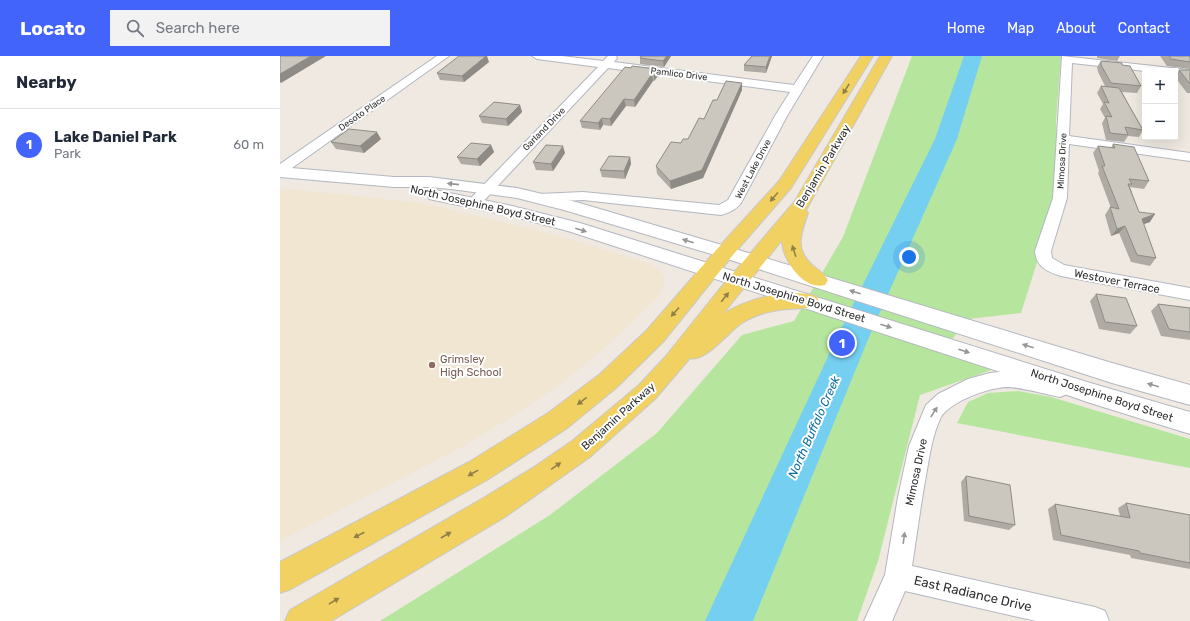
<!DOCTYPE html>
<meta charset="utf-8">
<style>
body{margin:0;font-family:Rubik,sans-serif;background:#f2f2f3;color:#1f2937}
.controls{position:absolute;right:12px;top:12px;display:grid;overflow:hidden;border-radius:0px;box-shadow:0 4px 16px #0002}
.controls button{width:36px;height:36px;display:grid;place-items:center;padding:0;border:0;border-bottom:1px solid #e0e1e3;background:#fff;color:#1f2937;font:20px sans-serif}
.you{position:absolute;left:629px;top:201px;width:14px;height:14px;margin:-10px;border:3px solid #fff;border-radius:50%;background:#1a73e8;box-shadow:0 0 0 6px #1a73e833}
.badge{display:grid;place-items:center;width:26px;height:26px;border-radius:50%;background:#4264fb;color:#fff;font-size:13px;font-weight:700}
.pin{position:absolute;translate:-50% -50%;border:2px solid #fff;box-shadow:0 1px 4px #0006}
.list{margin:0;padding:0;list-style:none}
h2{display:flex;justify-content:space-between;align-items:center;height:52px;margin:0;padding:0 16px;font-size:17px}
h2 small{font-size:13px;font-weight:400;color:#747a83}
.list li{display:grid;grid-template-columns:26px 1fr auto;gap:12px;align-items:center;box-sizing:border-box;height:72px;padding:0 16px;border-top:1px solid #e0e1e3}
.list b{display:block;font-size:15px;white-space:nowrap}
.list p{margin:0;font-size:13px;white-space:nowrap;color:#747a83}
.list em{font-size:13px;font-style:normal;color:#747a83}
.icon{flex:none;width:22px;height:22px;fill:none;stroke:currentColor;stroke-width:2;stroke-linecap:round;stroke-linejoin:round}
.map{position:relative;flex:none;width:910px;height:565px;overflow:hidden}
header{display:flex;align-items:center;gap:24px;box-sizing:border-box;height:56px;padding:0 20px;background:#4264fb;color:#fff}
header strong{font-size:19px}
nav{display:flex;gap:22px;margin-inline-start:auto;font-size:14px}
.search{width:280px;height:36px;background:#f2f2f3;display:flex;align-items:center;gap:10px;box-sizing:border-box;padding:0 14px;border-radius:0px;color:#747a83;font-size:15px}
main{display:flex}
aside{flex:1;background:#fff}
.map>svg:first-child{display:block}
</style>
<header>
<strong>Locato</strong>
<div class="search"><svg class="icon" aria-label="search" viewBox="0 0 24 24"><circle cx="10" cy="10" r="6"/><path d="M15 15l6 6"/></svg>Search here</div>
<nav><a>Home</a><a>Map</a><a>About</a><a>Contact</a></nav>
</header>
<main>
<aside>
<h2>Nearby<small></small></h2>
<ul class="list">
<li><span class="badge">1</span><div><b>Lake Daniel Park</b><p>Park</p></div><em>60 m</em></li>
</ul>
</aside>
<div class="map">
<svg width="910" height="565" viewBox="0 0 910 565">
<rect width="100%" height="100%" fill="#efe9e1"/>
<path fill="#f0e6d1" d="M 0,132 L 141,147 L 261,175 L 365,206 L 377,212 L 384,220 L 384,230 L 378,241 L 326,291 L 282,327 L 233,360 L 178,393 L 0,485 Z"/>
<path fill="#b6e59e" d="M 632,0 L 781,0 L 776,64 L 777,143 L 741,257 L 689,263 L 663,294 L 714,313 L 640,339 L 598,505 L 577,565 L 100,565 L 270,459 L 377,377 L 462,279 L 514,265 L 563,181 Z
M 738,335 L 771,341 L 910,383 L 910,412 L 677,367 L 688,346 L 708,337 Z"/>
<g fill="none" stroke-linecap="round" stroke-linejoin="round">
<path fill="#75cff0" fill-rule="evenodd" d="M 684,0 L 702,0 L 677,83 L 589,281 L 473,565 L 425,565 L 557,281 L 655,83 Z"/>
<g stroke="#b4b7c1" stroke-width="2">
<path id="street" d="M 157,0 L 169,0 L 5,117 L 0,118 L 0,108 Z
M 252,0 L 282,0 L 323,5 L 328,0 L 336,0 L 337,2 L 334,6 L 514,29 L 533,0 L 543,0 L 507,60 L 461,147 C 457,153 448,157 441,159 L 303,144 L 259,146 L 254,145 L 252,142 L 254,139 L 259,138 L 303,136 L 439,149 L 448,144 L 495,60 L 510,36 L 328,12 L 199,150 L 194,152 L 189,150 L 187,147 L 189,144 L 318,11 L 257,3 Z
M 782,0 L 910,14 L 910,20 L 895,19 L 895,15 L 865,15 L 792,7 L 789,80 L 910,97 L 910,105 L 789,88 L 787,142 L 771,195 L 772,202 L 784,209 L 910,232 L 910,244 L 781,220 C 768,216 756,211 755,195 L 773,142 Z
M 727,315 L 780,323 L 787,326 L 790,332 L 787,338 L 780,341 C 764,338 741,331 726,331 C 708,332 671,345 661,361 C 653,377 650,397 647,414 C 641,446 637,478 632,510 L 815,551 L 825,555 L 829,565 L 756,565 L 625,535 L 612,565 L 584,565 L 605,519 L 618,441 L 629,390 L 646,349 L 658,338 L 688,323 L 710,317 Z"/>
</g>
<g stroke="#b4b7c1" stroke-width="2">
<path id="secondary" d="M 0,111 L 114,121 L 149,121 L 237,132 L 296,146 L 452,192 L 832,307 L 910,329 L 910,349 L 832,327 L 438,200 L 284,154 L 237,142 L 171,133 L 149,131 L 114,131 L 0,121 Z
M 155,134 L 232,150 L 300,167 L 807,326 L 910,356 L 910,378 L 807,346 L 742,323 L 288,175 L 231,160 L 149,143 L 147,139 L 149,135 Z"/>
</g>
<g stroke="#c9c9c9" stroke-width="2">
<path id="primary" d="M 581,0 L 593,0 L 511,132 L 452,200 L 383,286 L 336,332 L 286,373 L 207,424 L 11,533 L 0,537 L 0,506 L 189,406 L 268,357 L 320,318 L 367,274 L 438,192 L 499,125 Z
M 600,0 L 612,0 L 526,154 L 528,157 C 521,178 514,192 532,209 C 538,214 544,217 548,224 L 545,229 C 523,235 502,203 502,184 L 443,258 C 467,243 509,231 536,240 L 539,245 L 536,250 C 527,253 518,252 509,253 C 492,254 476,258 462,267 C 449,275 425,307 410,302 L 375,343 L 310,401 L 225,461 L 51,565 L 5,565 L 10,554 L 205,441 L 254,411 L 292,385 L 359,329 L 386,300 L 438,235 L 515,145 Z"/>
</g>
<use href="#street" fill="#fff" fill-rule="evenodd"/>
<use href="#secondary" fill="#fff" fill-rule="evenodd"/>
<use href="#primary" fill="#f2d163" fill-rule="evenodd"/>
</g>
<path fill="#afaba4" d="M 361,0 L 391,0 L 384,11 L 360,8 L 360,2 Z
M 472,0 L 492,0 L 486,17 L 464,15 L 464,9 Z
M 817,0 L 840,0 L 837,5 L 817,2 Z
M 880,0 L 910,0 L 910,13 L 887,10 Z
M 821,5 L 842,9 L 861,30 L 857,37 L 842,36 L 863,74 L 859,81 L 848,80 L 844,86 L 826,84 L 822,67 L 825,62 L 820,53 L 823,48 L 817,37 L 821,30 L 825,30 L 818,16 L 817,11 Z
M 209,6 L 184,26 L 160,24 L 157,17 Z
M 377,13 L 378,20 L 374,25 L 373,25 L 355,51 L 346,50 L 331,70 L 323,69 L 320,74 L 302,72 L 300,65 Z
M 899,14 L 910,14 L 910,37 L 907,37 L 895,21 Z
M 462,27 L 462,34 L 423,122 L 391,133 L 377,118 L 376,110 L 401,87 L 408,83 L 424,63 L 437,44 Z
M 240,49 L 242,56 L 228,70 L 202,67 L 199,60 Z
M 101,83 L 84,97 L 56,93 L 51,86 Z
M 833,88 L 869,125 L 864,133 L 850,131 L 859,156 L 870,166 L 863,168 L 876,202 L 870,210 L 851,206 L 839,177 L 831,180 L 825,159 L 830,151 L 831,152 L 818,117 L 819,115 L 813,97 L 818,90 L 831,92 Z
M 211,89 L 214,96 L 200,110 L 181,108 L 177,101 Z
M 285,97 L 273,115 L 256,114 L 253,106 Z
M 350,101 L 351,108 L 345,123 L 322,121 L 320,114 Z
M 816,238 L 857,270 L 850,278 L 819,273 L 810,245 Z
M 878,248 L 910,252 L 910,284 L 881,280 L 871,255 Z
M 686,420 L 735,469 L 729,474 L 684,465 L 681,426 Z
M 846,447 L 910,459 L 910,513 L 851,502 L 850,499 L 773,484 L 768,453 L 775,448 L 840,460 L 838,452 Z"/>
<path fill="#8e8b86" d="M 31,0 L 46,0 L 1,27 L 0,26 L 0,18 Z
M 206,0 L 207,0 L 209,6 L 184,26 L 182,20 Z
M 387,0 L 391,0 L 384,11 L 383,5 Z
M 490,0 L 492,0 L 486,17 L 486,11 Z
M 377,13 L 378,20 L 374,25 L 374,18 Z
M 372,18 L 373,25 L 355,51 L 354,44 Z
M 462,27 L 462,34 L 423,122 L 391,133 L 390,125 Z
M 344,43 L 346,50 L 331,70 L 330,63 Z
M 240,49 L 242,56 L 228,70 L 226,63 Z
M 322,62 L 323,69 L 320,74 L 318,67 Z
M 97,76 L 101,83 L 84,97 L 80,90 Z
M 211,89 L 214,96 L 200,110 L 197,103 Z
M 283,90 L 285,97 L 273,115 L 271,108 Z
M 350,101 L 351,108 L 345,123 L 344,115 Z
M 875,158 L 870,166 L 856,171 L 862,163 Z
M 845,170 L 839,177 L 831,180 L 837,173 Z"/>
<path fill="#cbc7bf" stroke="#8e8b86" d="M 0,0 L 31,0 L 0,18 Z
M 179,0 L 206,0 L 182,20 L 157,17 Z
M 361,0 L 387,0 L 383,5 L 360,2 Z
M 472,0 L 490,0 L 486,11 L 464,9 Z
M 889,0 L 910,0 L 910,6 L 891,3 Z
M 821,5 L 842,7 L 842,9 L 850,10 L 861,30 L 831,27 L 821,9 Z
M 352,10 L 377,13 L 374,18 L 372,18 L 354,44 L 344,43 L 330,63 L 322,62 L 318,67 L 300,65 L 345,11 L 351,12 Z
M 899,14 L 910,14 L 910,28 Z
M 446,25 L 462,27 L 422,114 L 390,125 L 376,110 L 391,86 L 401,87 L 403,83 L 408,83 L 419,62 L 424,63 L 433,44 L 437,44 Z
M 821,30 L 839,32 L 863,74 L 845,71 L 848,79 L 830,77 L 826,60 L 832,61 L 824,46 L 829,47 Z
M 214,46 L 240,49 L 226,63 L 199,60 Z
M 69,73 L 97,76 L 80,90 L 51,86 Z
M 191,87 L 211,89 L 197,103 L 177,101 Z
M 833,88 L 854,91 L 869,125 L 849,123 L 852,128 L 848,128 L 859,156 L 875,158 L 862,163 L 876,202 L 857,199 L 845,170 L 837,173 L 830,151 L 839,153 L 822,110 L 825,110 L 818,90 L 835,92 Z
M 266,89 L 283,90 L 271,108 L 253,106 Z
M 329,100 L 350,101 L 344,115 L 320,114 Z
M 816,238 L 846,242 L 857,270 L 825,266 Z
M 878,248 L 910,252 L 910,276 L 889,273 Z
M 686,420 L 730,429 L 735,469 L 689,460 Z
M 846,447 L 910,459 L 910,507 L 860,497 L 859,495 L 781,479 L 775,448 L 850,462 Z"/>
<defs><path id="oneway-solid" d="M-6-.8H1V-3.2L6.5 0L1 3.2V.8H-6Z"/></defs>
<g fill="#908048">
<use href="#oneway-solid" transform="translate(566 33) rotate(122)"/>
<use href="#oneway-solid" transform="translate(494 141) rotate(131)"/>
<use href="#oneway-solid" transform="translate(514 195) rotate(-108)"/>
<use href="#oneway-solid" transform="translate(445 241) rotate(-51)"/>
<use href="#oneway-solid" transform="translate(395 256) rotate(131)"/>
<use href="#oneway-solid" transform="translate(302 345) rotate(142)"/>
<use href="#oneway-solid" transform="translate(276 410) rotate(-35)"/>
<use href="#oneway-solid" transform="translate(193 417) rotate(151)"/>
<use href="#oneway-solid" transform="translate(79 479) rotate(152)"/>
<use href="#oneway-solid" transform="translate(166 479) rotate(-30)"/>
<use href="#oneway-solid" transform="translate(54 545) rotate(-31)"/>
</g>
<g fill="#969696">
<use href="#oneway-solid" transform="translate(173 128) rotate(-174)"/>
<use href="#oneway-solid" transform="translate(301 174) rotate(18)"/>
<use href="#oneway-solid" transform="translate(408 185) rotate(-163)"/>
<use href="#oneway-solid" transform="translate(575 236) rotate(-162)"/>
<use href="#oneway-solid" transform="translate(606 270) rotate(18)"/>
<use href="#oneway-solid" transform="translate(748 290) rotate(-162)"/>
<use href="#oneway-solid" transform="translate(684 295) rotate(18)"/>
<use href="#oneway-solid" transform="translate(873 329) rotate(-164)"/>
<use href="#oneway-solid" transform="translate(654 356) rotate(-57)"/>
<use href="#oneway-solid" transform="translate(624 482) rotate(-82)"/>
</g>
<circle fill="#8d6e63" stroke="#fff" stroke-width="1.5" cx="152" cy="309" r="4"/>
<g text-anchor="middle" stroke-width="4" stroke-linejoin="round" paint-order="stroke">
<g font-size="9" fill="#2e2e2e" stroke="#fff">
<text transform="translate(399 18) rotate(7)" y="3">Pamlico Drive</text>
<text transform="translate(82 57) rotate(-35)" y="3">Desoto Place</text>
<text transform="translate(264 73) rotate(-46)" y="3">Garland Drive</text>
<text transform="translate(782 105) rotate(-87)" y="3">Mimosa Drive</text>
<text transform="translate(473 113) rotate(-62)" y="3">West Lake Drive</text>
</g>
<g font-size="11" fill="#2e2e2e" stroke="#fff">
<text transform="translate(543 110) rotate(-59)" y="4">Benjamin Parkway</text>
<text transform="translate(203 149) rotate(13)" y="4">North Josephine Boyd Street</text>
<text transform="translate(837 225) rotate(11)" y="4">Westover Terrace</text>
<text transform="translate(514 241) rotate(17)" y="4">North Josephine Boyd Street</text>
<text transform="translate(822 339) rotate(18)" y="4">North Josephine Boyd Street</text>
<text transform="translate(338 360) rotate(-42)" y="4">Benjamin Parkway</text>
<text transform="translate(636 416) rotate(-78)" y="4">Mimosa Drive</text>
</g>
<g font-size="11" fill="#785e54" stroke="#fff" text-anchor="start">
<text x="160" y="307">Grimsley<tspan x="160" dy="13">High School</tspan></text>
</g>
<g font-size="12" font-style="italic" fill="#0d6fa3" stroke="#fff">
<text transform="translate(534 371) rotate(-66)" y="4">North Buffalo Creek</text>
</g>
<g font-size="13" fill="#2e2e2e" stroke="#fff">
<text transform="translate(693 537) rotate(13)" y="5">East Radiance Drive</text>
</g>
</g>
</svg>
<div class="controls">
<button>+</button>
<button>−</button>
</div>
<div class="you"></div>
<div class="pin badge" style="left:562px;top:287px">1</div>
</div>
</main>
